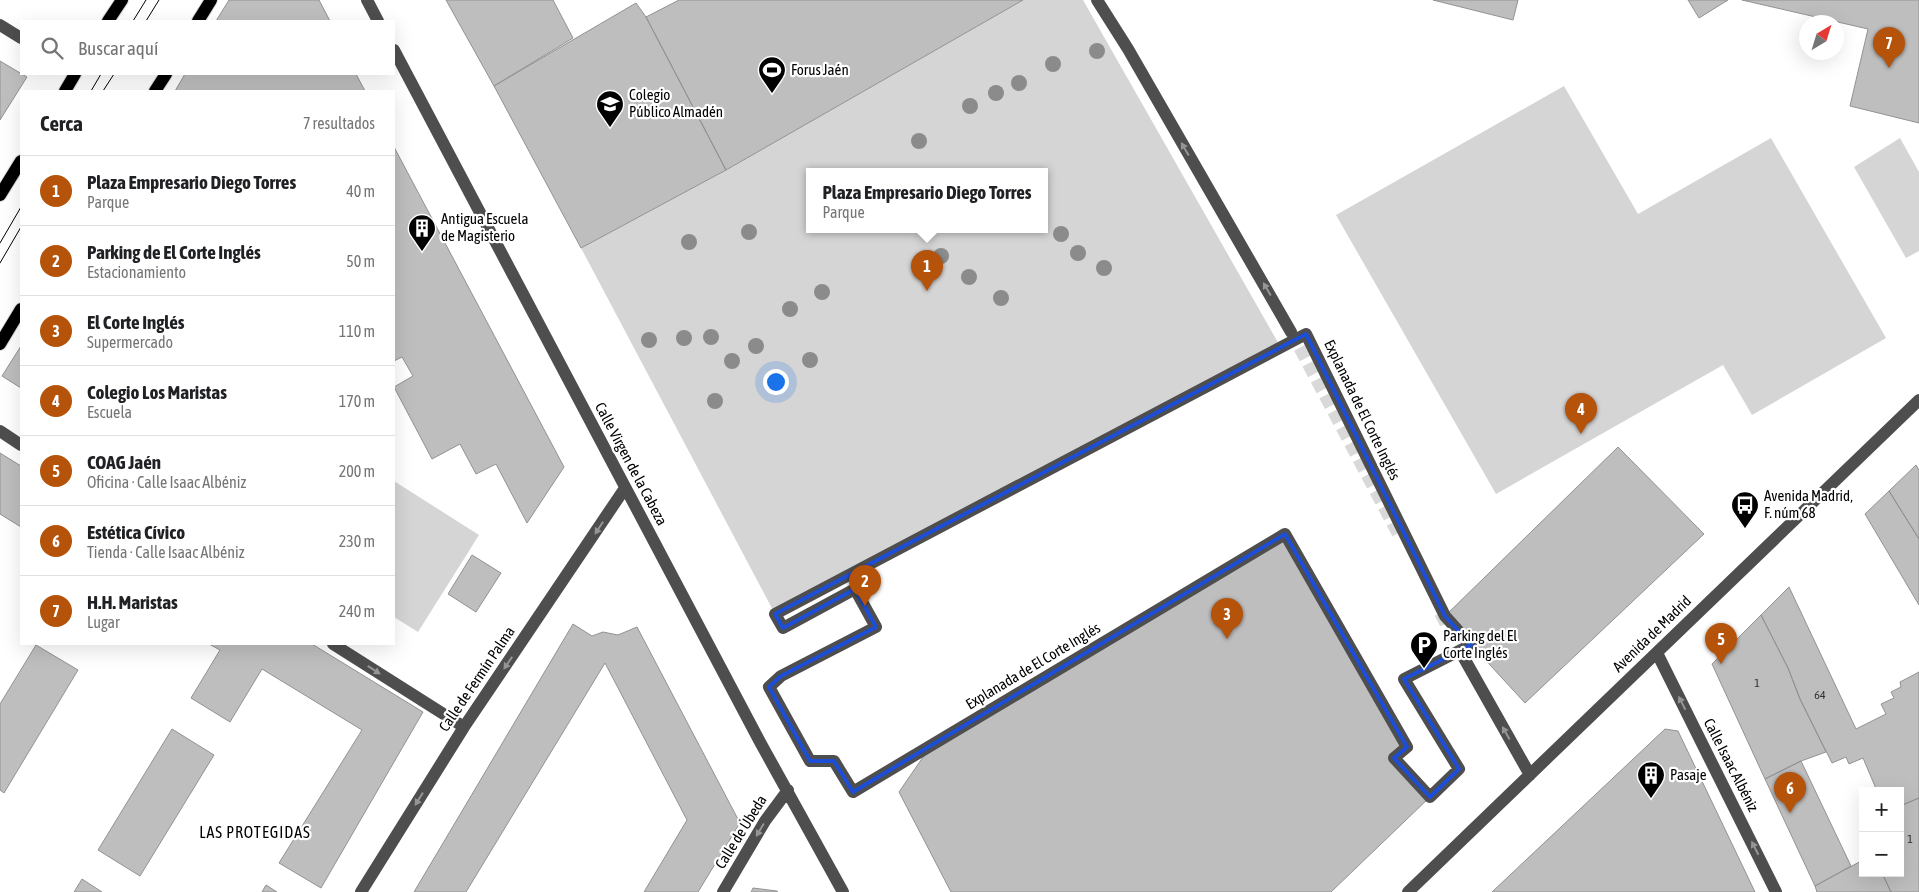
<!DOCTYPE html>
<html lang="es">
<meta charset="utf-8">
<style>
body{margin:0;font-family:"Asap Condensed",sans-serif;background:#f6f6f6;color:#202124}
.controls{position:absolute;right:15px;bottom:15px;display:grid;overflow:hidden;border-radius:0px;box-shadow:0 5px 20px #0002}
.controls button{width:45px;height:45px;display:grid;place-items:center;padding:0;border:0;border-bottom:1px solid #e0e0e0;background:#fff;color:#202124;font:25px sans-serif}
.compass{position:absolute;left:1799px;top:15px;width:45px;height:45px;border-radius:50%;background:#fff;box-shadow:0 5px 20px #0002;rotate:38deg}
.you{position:absolute;left:775px;top:381px;width:18px;height:18px;margin:-12px;border:4px solid #fff;border-radius:50%;background:#1a73e8;box-shadow:0 0 0 8px #1a73e833}
.badge{display:grid;place-items:center;width:32px;height:32px;border-radius:50%;background:#b45309;color:#fff;font-size:16px;font-weight:700}
.pin{position:absolute;translate:-50% -41px;filter:drop-shadow(0 1px 2px #0008)}
.pin::after{content:'';position:absolute;top:26px;width:18px;height:15px;background:inherit;clip-path:polygon(0 0,100% 0,50% 100%)}
.popup{position:absolute;left:806px;top:168px;width:242px;height:65px;box-sizing:border-box;display:grid;place-content:center;border-radius:0px;background:#fff;filter:drop-shadow(0 1px 4px #0005);font-size:16px;white-space:nowrap;color:#757577}
.popup b{font-size:19px;color:#202124}
.popup::after{content:'';position:absolute;left:50%;top:100%;margin-left:-10px;border:10px solid transparent;border-top-color:#fff}
.list{margin:0;padding:0;list-style:none}
h2{display:flex;justify-content:space-between;align-items:center;height:65px;margin:0;padding:0 20px;font-size:21px}
h2 small{font-size:16px;font-weight:400;color:#757577}
.list li{display:grid;grid-template-columns:32px 1fr auto;gap:15px;align-items:center;box-sizing:border-box;height:70px;padding:0 20px;border-top:1px solid #e0e0e0}
.list b{display:block;font-size:19px;white-space:nowrap}
.list p{margin:0;font-size:16px;white-space:nowrap;color:#757577}
.list em{font-size:16px;font-style:normal;color:#757577}
.icon{flex:none;width:28px;height:28px;fill:none;stroke:currentColor;stroke-width:2;stroke-linecap:round;stroke-linejoin:round}
.map{position:relative;flex:none;width:1919px;height:892px;overflow:hidden}
.search{position:absolute;background:#fff;box-shadow:0 5px 20px #0002;left:20px;top:20px;width:375px;height:55px;display:flex;align-items:center;gap:12px;box-sizing:border-box;padding:0 18px;border-radius:0px;color:#757577;font-size:19px}
.panel{position:absolute;background:#fff;box-shadow:0 5px 20px #0002;left:20px;top:90px;width:375px;height:555px;border-radius:0px}
.map>svg:first-child{display:block}
</style>
<div class="map">
<svg width="1919" height="892" viewBox="0 0 1919 892">
<rect width="100%" height="100%" fill="#fff"/>
<path fill="#d5d5d5" fill-rule="evenodd" d="M 1023,0 L 1083,0 L 1280,346 L 775,614 L 581,248 L 726,170 ZM 810,172 L 1044,172 L 1044,230 L 810,230 Z
M 1564,86 L 1638,214 L 1771,138 L 1886,338 L 1752,415 L 1723,365 L 1496,494 L 1336,215 Z
M 1900,138 L 1919,172 L 1919,251 L 1906,258 L 1854,167 Z
M 394,481 L 479,535 L 418,632 L 394,617 Z"/>
<path fill="#bebebe" stroke="#929292" d="M 229,0 L 319,0 L 330,21 L 216,21 Z
M 446,0 L 553,0 L 573,38 L 494,86 Z
M 679,0 L 1023,0 L 726,170 L 646,17 Z
M 1433,0 L 1518,0 L 1513,20 Z
M 1688,0 L 1728,0 L 1699,18 Z
M 1742,0 L 1919,0 L 1919,123 L 1850,106 L 1868,29 Z
M 636,3 L 646,17 L 726,170 L 581,248 L 494,86 Z
M 0,61 L 27,77 L 0,120 Z
M 185,74 L 356,74 L 365,91 L 175,91 Z
M 394,147 L 564,467 L 527,523 L 496,464 L 476,474 L 460,444 L 432,459 L 394,387 L 413,376 L 402,357 L 394,361 Z
M 21,346 L 21,388 L 2,376 Z
M 1618,447 L 1704,534 L 1525,703 L 1445,616 Z
M 0,453 L 21,466 L 21,527 L 0,514 Z
M 1916,465 L 1919,470 L 1919,539 L 1889,491 Z
M 1889,491 L 1919,539 L 1919,605 L 1865,514 Z
M 1285,534 L 1407,747 L 1394,758 L 1430,797 L 1331,892 L 951,892 L 899,792 L 932,744 Z
M 472,555 L 501,573 L 476,612 L 448,594 Z
M 1789,587 L 1856,729 L 1886,714 L 1881,704 L 1894,698 L 1891,692 L 1901,687 L 1900,682 L 1919,672 L 1919,798 L 1900,806 L 1900,791 L 1877,791 L 1863,758 L 1849,764 L 1846,757 L 1832,763 L 1800,699 L 1788,668 L 1761,615 Z
M 1761,615 L 1788,668 L 1800,699 L 1826,752 L 1801,761 L 1765,779 L 1712,664 Z
M 573,624 L 592,636 L 603,632 L 618,635 L 637,627 L 740,823 L 698,892 L 644,892 L 687,820 L 605,663 L 466,892 L 414,892 Z
M 209,644 L 312,644 L 423,712 L 321,888 L 279,863 L 362,730 L 262,669 L 230,722 L 191,698 L 220,650 Z
M 36,645 L 78,670 L 4,793 L 0,790 L 0,704 Z
M 172,729 L 214,755 L 140,876 L 98,850 Z
M 1665,729 L 1678,731 L 1755,892 L 1492,892 Z
M 1801,761 L 1851,866 L 1815,886 L 1765,779 Z
M 1919,798 L 1919,892 L 1891,892 L 1882,873 L 1900,873 L 1900,806 Z
M 1863,860 L 1863,873 L 1882,873 L 1891,892 L 1817,892 L 1815,886 Z
M 82,879 L 102,892 L 74,892 Z
M 266,885 L 277,892 L 262,892 Z
M 753,888 L 777,891 L 778,892 L 751,892 Z"/>
<g fill="none" stroke-linecap="round" stroke-linejoin="round">
<path stroke="#d9d9d9" stroke-width="12" stroke-dasharray="12 6" stroke-linecap="butt" d="M 1291,332 L 1399,536
M 1440,613 L 1460,651"/>
<g stroke="#dbdbdb" stroke-width="14">
<path id="major" d="M 108,21 L 122,0
M 198,21 L 211,0
M 65,91 L 75,74
M 155,91 L 166,74
M 0,195 L 21,161
M 0,344 L 21,309"/>
</g>
<path stroke="#4e4e4e" stroke-width="12" d="M 367,0 L 378,21
M 1097,0 L 1128,49 L 1291,332
M 0,25 L 21,38
M 394,50 L 760,742 L 843,892
M 1306,334 L 1445,616 L 1471,645 L 1404,679 L 1459,769 L 1430,797 L 1394,758 L 1407,747 L 1285,534 L 853,792 L 834,761 L 810,761 L 769,687 L 781,676 L 876,627 L 855,589 L 783,628 L 775,614 Z
M 0,431 L 21,445
M 333,644 L 464,727
M 1460,651 L 1530,775
M 1657,653 L 1776,892
M 361,892 L 464,727 L 625,488
M 723,892 L 765,821 L 788,790
M 1408,892 L 1919,400"/>
<use href="#major" stroke="#000" stroke-width="12"/>
<path stroke="#000" stroke-width="1" d="M 133,21 L 146,0
M 146,21 L 159,0
M 91,91 L 101,74
M 103,91 L 114,74
M 0,243 L 21,207
M 0,263 L 21,227"/>
</g>
<g fill="#8b8b8b">
<circle cx="1097" cy="51" r="8"/>
<circle cx="1053" cy="64" r="8"/>
<circle cx="1019" cy="83" r="8"/>
<circle cx="996" cy="93" r="8"/>
<circle cx="970" cy="106" r="8"/>
<circle cx="919" cy="141" r="8"/>
<circle cx="749" cy="232" r="8"/>
<circle cx="1061" cy="234" r="8"/>
<circle cx="689" cy="242" r="8"/>
<circle cx="1078" cy="253" r="8"/>
<circle cx="941" cy="256" r="8"/>
<circle cx="1104" cy="268" r="8"/>
<circle cx="969" cy="277" r="8"/>
<circle cx="822" cy="292" r="8"/>
<circle cx="1001" cy="298" r="8"/>
<circle cx="790" cy="309" r="8"/>
<circle cx="711" cy="337" r="8"/>
<circle cx="684" cy="338" r="8"/>
<circle cx="649" cy="340" r="8"/>
<circle cx="756" cy="346" r="8"/>
<circle cx="810" cy="360" r="8"/>
<circle cx="732" cy="361" r="8"/>
<circle cx="715" cy="401" r="8"/>
</g>
<defs><path id="oneway-solid" d="M-6-.8H1V-3.2L6.5 0L1 3.2V.8H-6Z" transform="scale(1.25)"/></defs>
<g fill="#959595">
<use href="#oneway-solid" transform="translate(1185 149) rotate(-120)"/>
<use href="#oneway-solid" transform="translate(1267 289) rotate(-120)"/>
<use href="#oneway-solid" transform="translate(599 528) rotate(123)"/>
<use href="#oneway-solid" transform="translate(508 663) rotate(124)"/>
<use href="#oneway-solid" transform="translate(374 670) rotate(33)"/>
<use href="#oneway-solid" transform="translate(1682 703) rotate(-117)"/>
<use href="#oneway-solid" transform="translate(1506 733) rotate(-119)"/>
<use href="#oneway-solid" transform="translate(419 799) rotate(122)"/>
<use href="#oneway-solid" transform="translate(760 830) rotate(121)"/>
<use href="#oneway-solid" transform="translate(1755 848) rotate(-117)"/>
</g>
<path fill="none" stroke="#1d4ed8" stroke-width="4" stroke-linejoin="round" d="M 1306,334 L 1445,616 L 1471,645 L 1404,679 L 1459,769 L 1430,797 L 1394,758 L 1407,747 L 1285,534 L 853,792 L 834,761 L 810,761 L 769,687 L 781,676 L 876,627 L 855,589 L 783,628 L 775,614 Z"/>
<defs>
<g id="stadium-pin" transform="scale(1.4375)"><path d="M0 17L-7.5 6A9.5 9.5 0 1 1 7.5 6Z" fill="#000" stroke="#fff"/><path d="M0-5a6.5 5 0 1 0 0 10a6.5 5 0 1 0 0-10ZM-3.5-1.8h7v3.6h-7Z" fill="#fff"/></g>
<g id="school-pin" transform="scale(1.4375)"><path d="M0 17L-7.5 6A9.5 9.5 0 1 1 7.5 6Z" fill="#000" stroke="#fff"/><path d="M0-5L7-2L0 1L-7-2ZM-4 1L0 2.5L4 1V4Q0 6-4 4Z" fill="#fff"/></g>
<g id="building-pin" transform="scale(1.4375)"><path d="M0 17L-7.5 6A9.5 9.5 0 1 1 7.5 6Z" fill="#000" stroke="#fff"/><path d="M-4-6H4V6H1V3H-1V6H-4ZM-2.5-4.3h1.7v1.8h-1.7ZM.8-4.3h1.7v1.8H.8ZM-2.5-1h1.7V.8h-1.7ZM.8-1h1.7V.8H.8Z" fill="#fff"/></g>
<g id="bus-pin" transform="scale(1.4375)"><path d="M0 17L-7.5 6A9.5 9.5 0 1 1 7.5 6Z" fill="#000" stroke="#fff"/><path d="M-5-6H5V4H4V6H2V4H-2V6H-4V4H-5ZM-3.5-4V0h7V-4ZM-3.5 1.2v1.5H-2V1.2ZM2 1.2v1.5H3.5V1.2Z" fill="#fff"/></g>
<g id="parking-pin" transform="scale(1.4375)"><path d="M0 17L-7.5 6A9.5 9.5 0 1 1 7.5 6Z" fill="#000" stroke="#fff"/><path d="M-3.5-5.5H1a3.5 3.5 0 0 1 0 7H-1V5.5H-3.5ZM-1-3.4V-.6H.8a1.4 1.4 0 0 0 0-2.8Z" fill="#fff"/></g>
</defs>
<g fill-rule="evenodd">
<use href="#stadium-pin" x="772" y="70"/>
<use href="#school-pin" x="610" y="104"/>
<use href="#building-pin" x="422" y="228"/>
<use href="#bus-pin" x="1745" y="505"/>
<use href="#parking-pin" x="1424" y="645"/>
<use href="#building-pin" x="1651" y="775"/>
</g>
<g text-anchor="middle" stroke-width="4.5" stroke-linejoin="round" paint-order="stroke">
<g font-size="12" fill="#303030">
<text x="1757" y="687">1</text>
<text x="1820" y="699">64</text>
<text x="1910" y="843">1</text>
</g>
<g font-size="15" fill="#000" stroke="#fff" text-anchor="start">
<text x="791" y="75">Forus Jaén</text>
<text x="629" y="100">Colegio<tspan x="629" dy="17">Público Almadén</tspan></text>
<text x="441" y="224">Antigua Escuela<tspan x="441" dy="17">de Magisterio</tspan></text>
<text x="1764" y="501">Avenida Madrid,<tspan x="1764" dy="17">F. núm 68</tspan></text>
<text x="1443" y="641">Parking del El<tspan x="1443" dy="17">Corte Inglés</tspan></text>
<text x="1670" y="780">Pasaje</text>
</g>
<g font-size="15" fill="#000" stroke="#fff">
<text transform="translate(1362 410) rotate(64)" y="5">Explanada de El Corte Inglés</text>
<text transform="translate(631 464) rotate(62)" y="5">Calle Virgen de la Cabeza</text>
<text transform="translate(1652 634) rotate(-44)" y="5">Avenida de Madrid</text>
<text transform="translate(1033 666) rotate(-31)" y="5">Explanada de El Corte Inglés</text>
<text transform="translate(477 679) rotate(-56)" y="5">Calle de Fermín Palma</text>
<text transform="translate(1731 765) rotate(63)" y="5">Calle Isaac Albéniz</text>
<text transform="translate(741 832) rotate(-58)" y="5">Calle de Úbeda</text>
</g>
<g font-size="16" letter-spacing="1" fill="#000" stroke="#fff">
<text x="255" y="838">LAS PROTEGIDAS</text>
</g>
</g>
</svg>
<div class="controls">
<button>+</button>
<button>−</button>
</div>
<svg class="compass" viewBox="-18 -18 36 36"><path d="M0-13l5 13h-10z" fill="#e53935"/><path d="M0 13l5-13h-10z" fill="#757577"/></svg>
<div class="you"></div>
<div class="pin badge" style="left:927px;top:291px">1</div>
<div class="popup"><b>Plaza Empresario Diego Torres</b>Parque</div>
<div class="pin badge" style="left:865px;top:606px">2</div>
<div class="pin badge" style="left:1227px;top:639px">3</div>
<div class="pin badge" style="left:1581px;top:434px">4</div>
<div class="pin badge" style="left:1721px;top:664px">5</div>
<div class="pin badge" style="left:1790px;top:813px">6</div>
<div class="pin badge" style="left:1889px;top:68px">7</div>
<div class="search"><svg class="icon" aria-label="search" viewBox="0 0 24 24"><circle cx="10" cy="10" r="6"/><path d="M15 15l6 6"/></svg>Buscar aquí</div>
<section class="panel">
<h2>Cerca<small>7 resultados</small></h2>
<ul class="list">
<li><span class="badge">1</span><div><b>Plaza Empresario Diego Torres</b><p>Parque</p></div><em>40 m</em></li>
<li><span class="badge">2</span><div><b>Parking de El Corte Inglés</b><p>Estacionamiento</p></div><em>50 m</em></li>
<li><span class="badge">3</span><div><b>El Corte Inglés</b><p>Supermercado</p></div><em>110 m</em></li>
<li><span class="badge">4</span><div><b>Colegio Los Maristas</b><p>Escuela</p></div><em>170 m</em></li>
<li><span class="badge">5</span><div><b>COAG Jaén</b><p>Oficina · Calle Isaac Albéniz</p></div><em>200 m</em></li>
<li><span class="badge">6</span><div><b>Estética Cívico</b><p>Tienda · Calle Isaac Albéniz</p></div><em>230 m</em></li>
<li><span class="badge">7</span><div><b>H.H. Maristas</b><p>Lugar</p></div><em>240 m</em></li>
</ul>
</section>
</div>
